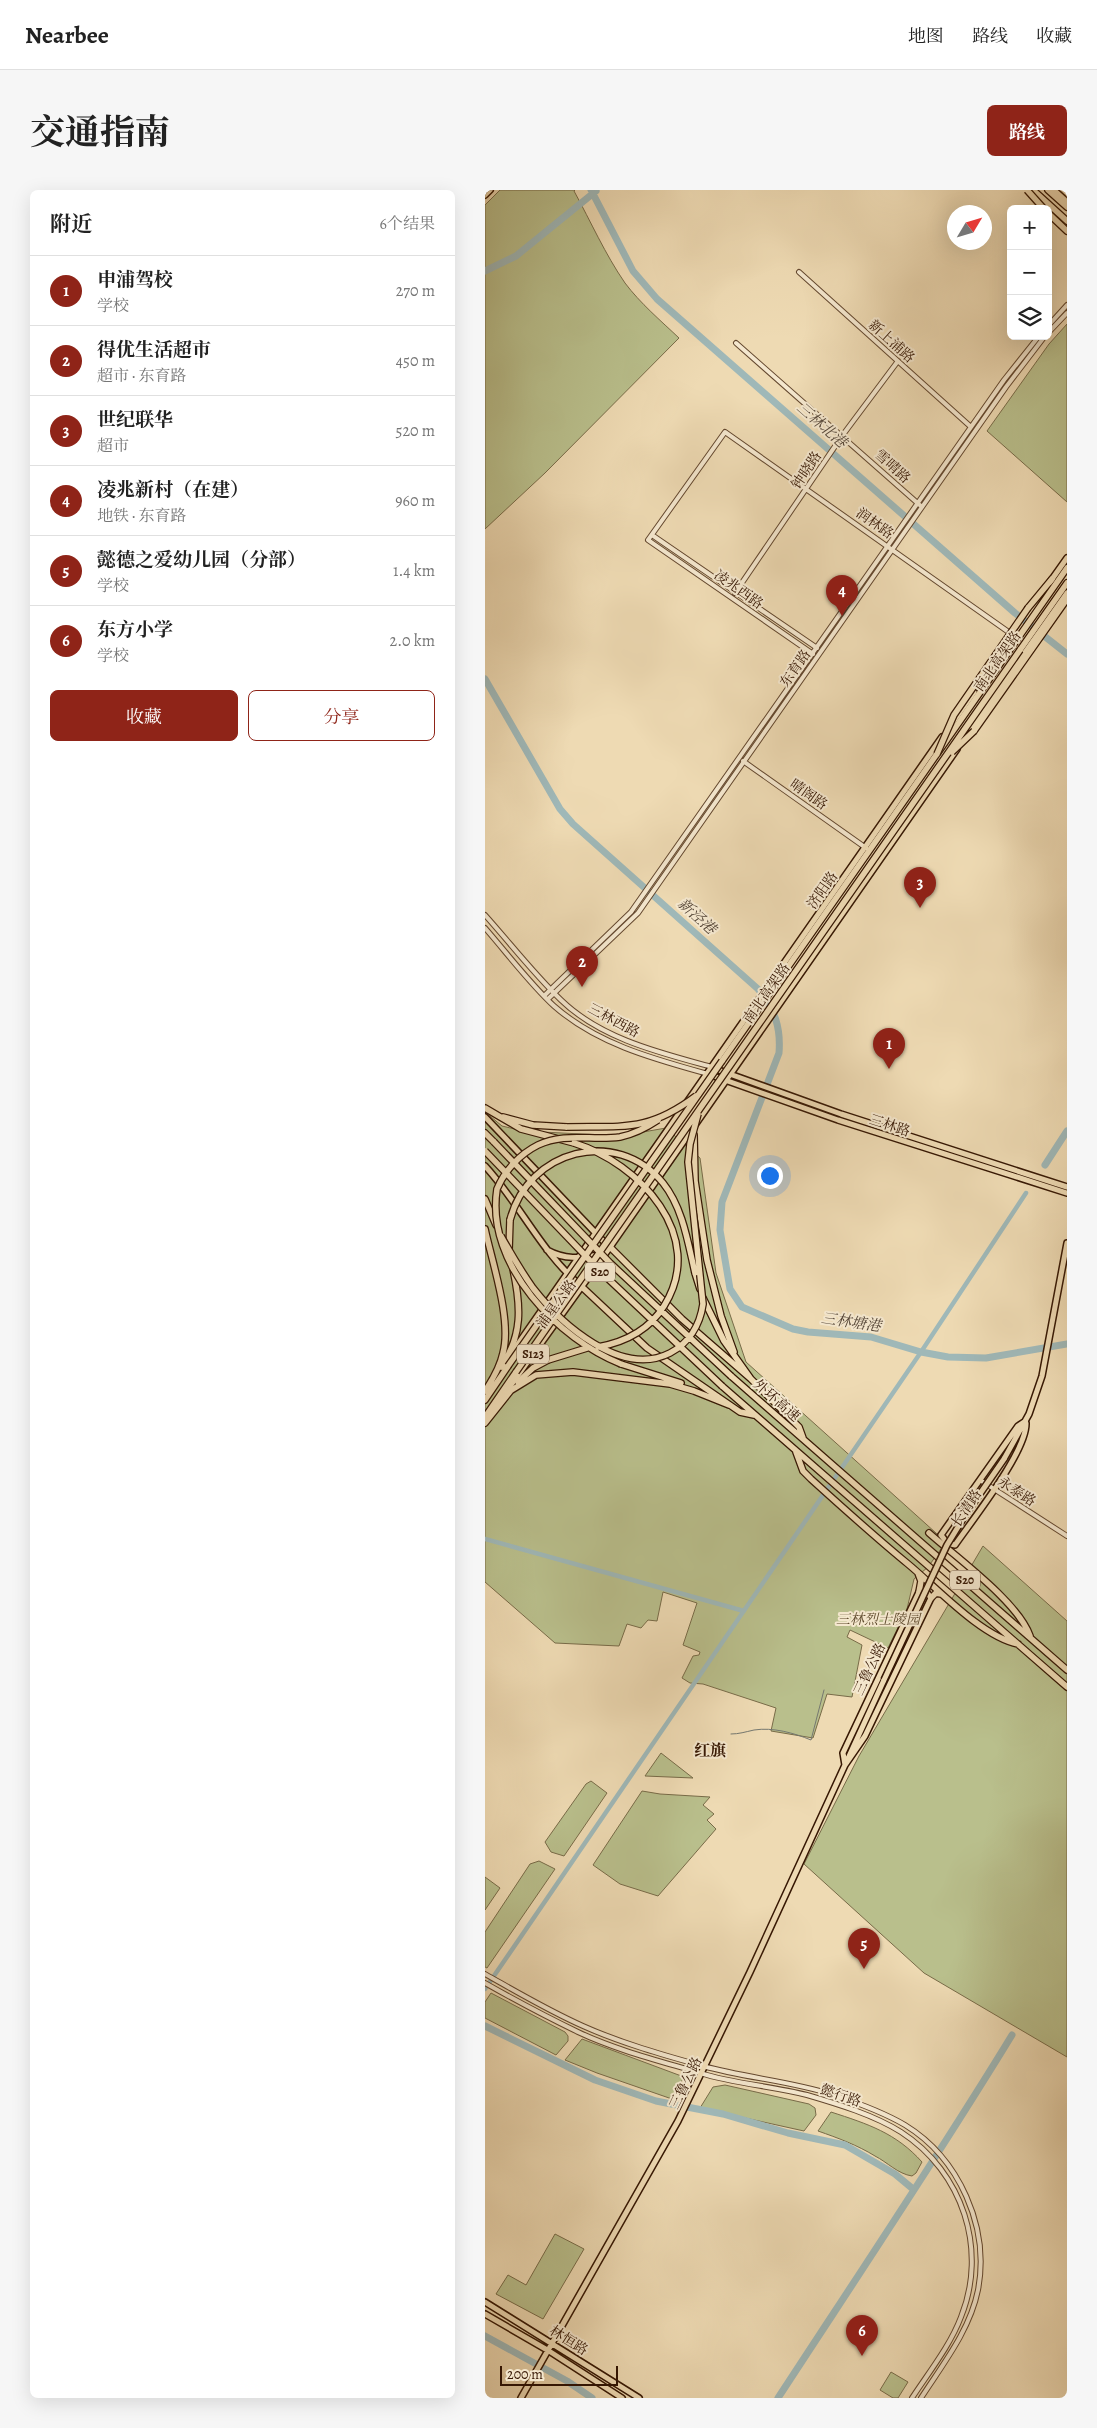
<!DOCTYPE html>
<html lang="zh">
<meta charset="utf-8">
<style>
body{margin:0;font-family:Alegreya,"Noto Serif SC",serif;background:#f6f6f6;color:#222}
.controls{position:absolute;right:15px;top:15px;display:grid;overflow:hidden;border-radius:8px;box-shadow:0 5px 20px #0002}
.controls button{width:45px;height:45px;display:grid;place-items:center;padding:0;border:0;border-bottom:1px solid #e0e0e0;background:#fff;color:#222;font:25px sans-serif}
.compass{position:absolute;left:462px;top:15px;width:45px;height:45px;border-radius:50%;background:#fff;box-shadow:0 5px 20px #0002;rotate:52deg}
.scale{position:absolute;left:15px;bottom:12px;width:118px;box-sizing:border-box;padding-left:5px;border:2px solid #361703;border-top:0;font-size:14px;line-height:18px;white-space:nowrap;color:#361703;-webkit-text-stroke:4px #f4e7ce;paint-order:stroke}
.you{position:absolute;left:284px;top:985px;width:18px;height:18px;margin:-12px;border:4px solid #fff;border-radius:50%;background:#1a73e8;box-shadow:0 0 0 8px #1a73e833}
.badge{display:grid;place-items:center;width:32px;height:32px;border-radius:50%;background:#8f2418;color:#fff;font-size:16px;font-weight:700}
.pin{position:absolute;translate:-50% -41px;filter:drop-shadow(0 1px 2px #0008)}
.pin::after{content:'';position:absolute;top:26px;width:18px;height:15px;background:inherit;clip-path:polygon(0 0,100% 0,50% 100%)}
.list{margin:0;padding:0;list-style:none}
h2{display:flex;justify-content:space-between;align-items:center;height:65px;margin:0;padding:0 20px;font-size:21px}
h2 small{font-size:16px;font-weight:400;color:#767676}
.list li{display:grid;grid-template-columns:32px 1fr auto;gap:15px;align-items:center;box-sizing:border-box;height:70px;padding:0 20px;border-top:1px solid #e0e0e0}
.list b{display:block;font-size:19px;white-space:nowrap}
.list p{margin:0;font-size:16px;white-space:nowrap;color:#767676}
.list em{font-size:16px;font-style:normal;color:#767676}
.actions{display:flex;gap:10px;padding:15px 20px}
.actions a{flex:1;padding:11px 0;border:1px solid #8f2418;border-radius:8px;text-align:center;font-size:18px;color:#8f2418}
.actions .main{background:#8f2418;color:#fff}
.icon{flex:none;width:28px;height:28px;fill:none;stroke:currentColor;stroke-width:2;stroke-linecap:round;stroke-linejoin:round}
.map{position:relative;flex:none;width:582px;height:2208px;overflow:hidden;border-radius:8px}
header{display:flex;align-items:center;gap:30px;box-sizing:border-box;height:70px;padding:0 25px;background:#fff;border-bottom:1px solid #e0e0e0}
header strong{font-size:24px}
nav{display:flex;gap:28px;margin-inline-start:auto;font-size:18px}
.intro{display:flex;align-items:center;justify-content:space-between;box-sizing:border-box;height:120px;padding:0 30px}
h1{margin:0;font-size:35px}
.button{padding:12px 22px;border-radius:8px;background:#8f2418;color:#fff;font-size:18px;font-weight:700}
main{display:flex;gap:30px;padding:0 30px}
aside{flex:1;background:#fff;border-radius:8px;box-shadow:0 5px 20px #0002}
.map>svg:first-child{display:block}
</style>
<header>
<strong>Nearbee</strong>
<nav><a>地图</a><a>路线</a><a>收藏</a></nav>
</header>
<div class="intro"><h1>交通指南</h1><a class="button">路线</a></div>
<main>
<aside>
<h2>附近<small>6个结果</small></h2>
<ul class="list">
<li><span class="badge">1</span><div><b>申浦驾校</b><p>学校</p></div><em>270 m</em></li>
<li><span class="badge">2</span><div><b>得优生活超市</b><p>超市 · 东育路</p></div><em>450 m</em></li>
<li><span class="badge">3</span><div><b>世纪联华</b><p>超市</p></div><em>520 m</em></li>
<li><span class="badge">4</span><div><b>凌兆新村（在建）</b><p>地铁 · 东育路</p></div><em>960 m</em></li>
<li><span class="badge">5</span><div><b>懿德之爱幼儿园（分部）</b><p>学校</p></div><em>1.4 km</em></li>
<li><span class="badge">6</span><div><b>东方小学</b><p>学校</p></div><em>2.0 km</em></li>
</ul>
<div class="actions"><a class="main">收藏</a><a>分享</a></div>
</aside>
<div class="map">
<svg width="582" height="2208" viewBox="0 0 582 2208">
<rect width="100%" height="100%" fill="#eedab3"/>
<filter id="stains"><feTurbulence type="fractalNoise" baseFrequency=".004" numOctaves="4"/><feColorMatrix values="0 0 0 0 .2 0 0 0 0 .09 0 0 0 0 .02 0 0 0 .5 -.17"/></filter>
<radialGradient id="worn" r=".72"><stop offset=".6" stop-color="#630" stop-opacity="0"/><stop offset="1" stop-color="#630" stop-opacity=".3"/></radialGradient>
<path fill="#b9bf8c" stroke="#786b48" d="M 15,0 L 90,0 L 89,1 C 106,32 120,64 140,93 C 155,113 176,131 194,148 L 60,283 L 0,339 L 0,15 Z
M 582,134 L 582,312 L 502,241 L 564,154 Z
M 0,922 L 17,936 L 38,941 L 135,946 L 181,938 L 215,968 L 231,1083 L 261,1172 L 461,1352 L 443,1377 L 429,1389 L 422,1419 L 403,1458 L 365,1440 L 362,1447 L 377,1455 L 367,1507 L 342,1504 L 328,1548 L 286,1541 L 291,1518 L 218,1494 L 205,1493 L 197,1488 L 208,1466 L 214,1465 L 215,1462 L 198,1455 L 212,1413 L 178,1402 L 172,1431 L 163,1430 L 156,1438 L 142,1434 L 134,1456 L 70,1453 L 0,1392 Z
M 498,1356 L 582,1431 L 582,1867 L 439,1783 L 319,1674 L 374,1566 Z
M 176,1563 L 208,1588 L 160,1586 Z
M 106,1591 L 122,1603 L 79,1666 L 66,1662 L 60,1652 L 101,1594 Z
M 157,1601 L 175,1604 L 225,1607 L 218,1615 L 229,1624 L 222,1630 L 231,1639 L 173,1706 L 135,1694 L 108,1675 Z
M 54,1671 L 70,1679 L 2,1778 L 0,1777 L 0,1742 L 45,1674 Z
M 0,1687 L 15,1698 L 0,1720 Z
M 6,1803 L 80,1842 L 83,1846 L 83,1851 L 71,1865 L 0,1828 L 0,1812 Z
M 97,1849 L 199,1887 L 187,1909 L 112,1883 L 80,1870 Z
M 240,1895 L 324,1914 L 330,1918 L 331,1925 L 319,1941 L 215,1918 L 228,1897 Z
M 346,1922 C 383,1934 411,1943 437,1972 L 431,1983 L 427,1986 C 413,1984 402,1972 390,1966 C 372,1955 353,1948 333,1941 Z
M 70,2044 L 99,2059 L 58,2129 L 11,2104 L 23,2085 L 41,2095 Z
M 406,2182 L 423,2192 L 413,2208 L 408,2208 L 395,2200 Z"/>
<g fill="none" stroke-linecap="round" stroke-linejoin="round">
<path stroke="#757870" stroke-width="1" d="M 246,1544 C 254,1544 260,1542 269,1540 C 288,1537 309,1543 326,1550 L 339,1500"/>
<path stroke="#9fb8b8" stroke-width="4.5" d="M 0,1349 L 259,1421
M 0,1799 L 436,1162 L 541,1003"/>
<path stroke="#9fb8b8" stroke-width="7" d="M 106,0 L 148,81 L 172,109 L 530,423 L 582,464
M 0,81 L 31,66 L 111,1
M 0,489 L 75,619 L 88,634 L 273,799 C 290,819 296,838 294,863 L 237,1012 L 235,1040 L 245,1099 L 257,1117 L 308,1139 L 323,1142 L 386,1147 L 436,1162 L 463,1167 L 501,1168 L 582,1154
M 560,975 L 582,941
M 0,1836 L 110,1890 L 171,1911 L 238,1924 L 303,1943 L 360,1955 L 410,1984 L 428,1999
M 0,2146 L 82,2191 L 107,2208
M 293,2208 C 372,2087 452,1968 527,1845"/>
<g stroke="#64482f" stroke-width="6">
<path id="minor" d="M 314,82 L 486,237
M 563,136 L 582,115
M 563,143 L 582,123
M 251,153 L 437,317
M 167,345 L 332,458
M 250,403 L 357,246 L 413,171
M 328,464 L 163,350 L 240,242 L 525,443
M 258,571 L 381,658
M 0,725 C 25,753 49,784 76,810 C 116,849 176,863 227,877
M 0,738 C 21,762 46,795 69,816 C 112,854 169,869 223,884
M 60,805 L 146,722 L 519,190 L 554,146
M 63,809 L 153,723 L 521,197 L 560,146
M 495,1290 L 582,1346
M 0,1784 C 32,1802 64,1821 98,1836 C 136,1853 178,1865 218,1876 C 261,1888 306,1891 349,1905 C 373,1913 398,1922 420,1935 C 474,1968 505,2037 493,2100 C 485,2140 458,2174 436,2208
M 0,1793 C 30,1810 62,1827 93,1842 C 131,1860 175,1871 215,1883 C 250,1894 287,1896 322,1905 C 353,1914 389,1925 416,1942 C 478,1982 503,2060 476,2127 C 465,2156 444,2182 427,2208"/>
</g>
<g stroke="#361703" stroke-width="8">
<path id="major" d="M 569,0 L 582,12
M 0,5 L 5,0
M 565,392 L 582,368
M 468,532 L 489,502
M 481,546 L 582,403
M 228,878 L 356,924 L 582,997
M 223,884 L 353,930 L 582,1003
M 0,927 L 122,1055
M 0,976 C 35,1014 56,1062 96,1096
M 62,1060 C 80,1070 95,1068 114,1065
M 24,1167 L 457,547
M 16,1209 L 125,1057 L 472,559
M 519,1269 L 544,1224 L 557,1186 L 582,1053
M 456,1345 L 462,1353 L 470,1355 C 488,1329 542,1261 541,1233
M 456,1345 L 533,1236 L 539,1232
M 437,1400 L 441,1401 L 446,1408 L 380,1546 L 360,1575 L 358,1563 L 434,1402 Z
M 0,2112 L 154,2208
M 0,2124 L 64,2161 L 137,2208
M 36,2208 L 193,1931 L 265,1782 L 399,1490"/>
</g>
<g stroke="#361703" stroke-width="8">
<path id="highway" d="M 548,0 L 582,31
M 563,0 L 582,17
M 563,23 L 582,41
M 543,418 L 567,389
M 535,460 L 582,393
M 489,541 L 582,409
M 237,871 L 582,378
M 0,918 L 36,939 L 89,953
M 18,927 L 48,935 L 82,937
M 0,943 L 9,952
M 209,945 L 210,991 L 222,1070 L 236,1126 L 249,1162
M 0,1009 L 11,1035
M 0,1039 C 7,1072 27,1130 18,1163 C 15,1177 8,1189 0,1201
M 125,1057 L 197,1129 L 266,1189 L 314,1237 L 318,1248
M 24,1060 L 25,1030
M 210,1083 L 215,1099
M 97,1097 L 162,1158 L 255,1222 L 269,1225
M 218,1108 L 239,1151 L 266,1189
M 136,1174 L 196,1193
M 16,1177 C 38,1145 36,1116 28,1079
M 246,1186 L 582,1480
M 33,1192 L 48,1178 L 63,1170
M 237,1196 L 582,1497
M 25,1201 L 51,1185 L 88,1182 L 185,1194 L 209,1201 L 244,1215
M 0,1210 L 23,1176
M 0,1227 L 31,1182
M 0,1233 L 27,1199
M 311,1262 L 318,1281 L 326,1289 C 358,1318 390,1347 423,1374 C 452,1398 497,1447 533,1454
M 444,1343 C 472,1368 533,1412 545,1446
M 433,1383 L 436,1391 L 434,1402
M 446,1408 L 451,1403 L 456,1404"/>
</g>
<use href="#minor" stroke="#f4e7ce" stroke-width="4"/>
<use href="#major" stroke="#eedab3" stroke-width="5"/>
<use href="#highway" stroke="#eedab3" stroke-width="5.5"/>
<g stroke="#361703" stroke-width="8" stroke-linecap="butt">
<path id="major-bridge" d="M 399,1490 L 462,1355 L 481,1324 L 519,1269"/>
</g>
<g stroke="#361703" stroke-width="8" stroke-linecap="butt">
<path id="highway-bridge" d="M 542,0 L 559,19
M 467,562 L 489,541
M 452,564 L 469,525 L 543,418
M 82,937 C 139,936 163,942 211,906
M 9,952 L 125,1073 L 246,1186
M 89,953 C 154,973 223,1046 179,1116 C 164,1140 141,1152 113,1157
M 0,961 L 116,1082 L 237,1196
M 25,1030 C 43,960 131,936 178,993 C 198,1018 203,1053 210,1083
M 16,1046 C 26,1064 36,1081 48,1098 C 76,1134 136,1188 185,1163 C 204,1153 215,1135 218,1114 L 203,972 L 205,954 L 213,924
M 63,1170 L 102,1158
M 136,1174 C 75,1150 0,1076 12,999 C 20,980 35,964 53,955 C 80,942 107,951 135,947 C 150,944 161,938 173,930
M 23,1176 L 237,871
M 31,1182 L 535,460"/>
</g>
<use href="#major-bridge" stroke="#eedab3" stroke-width="5"/>
<use href="#highway-bridge" stroke="#eedab3" stroke-width="5.5"/>
</g>
<g text-anchor="middle" stroke-width="4" stroke-linejoin="round" paint-order="stroke">
<g fill="#f4e7ce" stroke="#6f5540" stroke-width="1">
<rect x="100" y="1072.5" width="30" height="19" rx="4"/>
<rect x="32" y="1154.5" width="32" height="19" rx="4"/>
<rect x="465" y="1380.5" width="30" height="19" rx="4"/>
</g>
<g font-size="12" font-weight="bold" fill="#361703">
<text x="115" y="1086">S20</text>
<text x="48" y="1168">S123</text>
<text x="480" y="1394">S20</text>
</g>
<g font-size="14" fill="#361703" stroke="#f4e7ce">
<text transform="translate(407 151) rotate(42)" y="5">新上浦路</text>
<text transform="translate(408 276) rotate(42)" y="5">雪晴路</text>
<text transform="translate(321 280) rotate(-56)" y="5">钟晓路</text>
<text transform="translate(390 333) rotate(35)" y="5">润林路</text>
<text transform="translate(254 399) rotate(35)" y="5">凌兆西路</text>
<text transform="translate(512 471) rotate(-55)" y="5">南北高架路</text>
<text transform="translate(310 478) rotate(-55)" y="5">东育路</text>
<text transform="translate(324 604) rotate(35)" y="5">晴阁路</text>
<text transform="translate(337 700) rotate(-55)" y="5">济阳路</text>
<text transform="translate(281 803) rotate(-55)" y="5">南北高架路</text>
<text transform="translate(129 830) rotate(28)" y="5">三林西路</text>
<text transform="translate(405 935) rotate(18)" y="5">三林路</text>
<text transform="translate(71 1114) rotate(-54)" y="5">浦星公路</text>
<text transform="translate(292 1210) rotate(41)" y="5">外环高速</text>
<text transform="translate(532 1301) rotate(33)" y="5">永泰路</text>
<text transform="translate(481 1318) rotate(-56)" y="5">长清路</text>
<text transform="translate(384 1479) rotate(-65)" y="5">三鲁公路</text>
<text transform="translate(200 1893) rotate(-64)" y="5">三鲁公路</text>
<text transform="translate(356 1905) rotate(19)" y="5">懿行路</text>
<text transform="translate(84 2150) rotate(32)" y="5">林恒路</text>
</g>
<g font-size="14" font-style="italic" fill="#5d492c" stroke="#f4e7ce">
<text x="393" y="1434">三林烈士陵园</text>
</g>
<g font-size="15" font-style="italic" fill="#564739" stroke="#f4e7ce">
<text transform="translate(337 235) rotate(41)" y="5">三林北港</text>
<text transform="translate(212 726) rotate(42)" y="5">新泾港</text>
<text transform="translate(366 1132) rotate(8)" y="5">三林塘港</text>
</g>
<g font-size="16" font-weight="bold" fill="#361703" stroke="#f4e7ce">
<text x="225" y="1566">红旗</text>
</g>
</g>
<rect width="100%" height="100%" filter="url(#stains)"/>
<rect width="100%" height="100%" fill="url(#worn)"/>
</svg>
<div class="controls">
<button>+</button>
<button>−</button>
<button><svg class="icon" aria-label="layers" viewBox="0 0 24 24"><path d="M12 4l9 5-9 5-9-5zM3 14l9 5 9-5"/></svg></button>
</div>
<svg class="compass" viewBox="-18 -18 36 36"><path d="M0-13l5 13h-10z" fill="#e53935"/><path d="M0 13l5-13h-10z" fill="#767676"/></svg>
<div class="scale">200 m</div>
<div class="you"></div>
<div class="pin badge" style="left:404px;top:879px">1</div>
<div class="pin badge" style="left:97px;top:797px">2</div>
<div class="pin badge" style="left:435px;top:718px">3</div>
<div class="pin badge" style="left:357px;top:426px">4</div>
<div class="pin badge" style="left:379px;top:1779px">5</div>
<div class="pin badge" style="left:377px;top:2166px">6</div>
</div>
</main>
